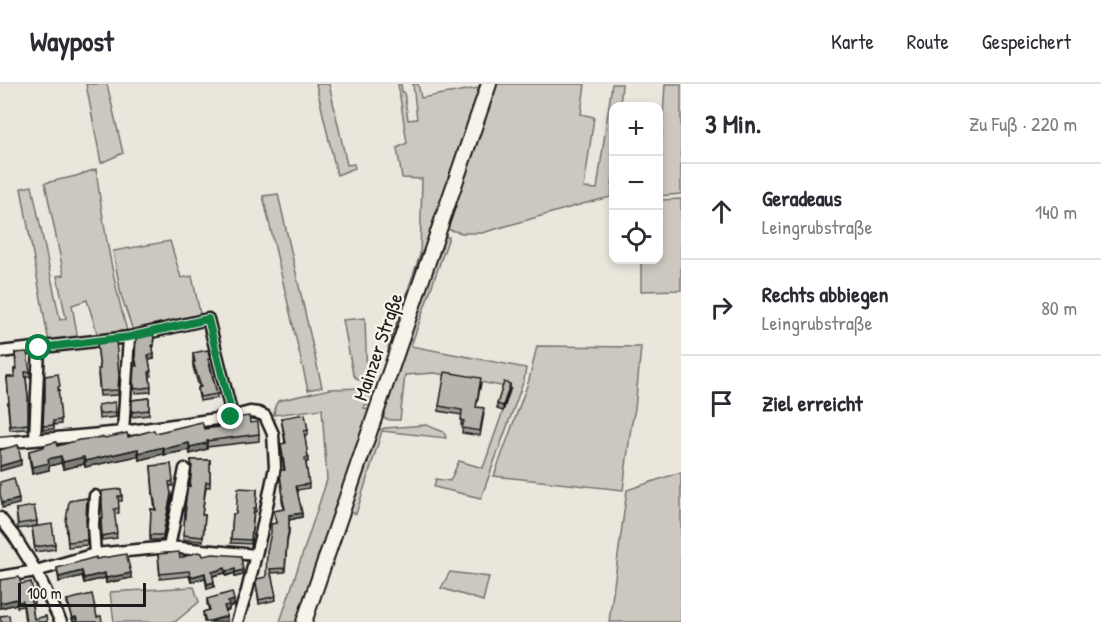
<!DOCTYPE html>
<html lang="de">
<meta charset="utf-8">
<style>
body{margin:0;font-family:"Patrick Hand",sans-serif;background:#f2f2f3;color:#2b2b33}
.controls{position:absolute;right:18px;top:18px;display:grid;overflow:hidden;border-radius:12px;box-shadow:0 3px 9px #0003}
.controls button{width:54px;height:54px;display:grid;place-items:center;padding:0;border:0;border-bottom:2px solid #e1e1e2;background:#fff;color:#2b2b33;font:30px sans-serif}
.scale{position:absolute;left:18px;bottom:15px;width:128px;box-sizing:border-box;padding-left:6px;border:3px solid #1c1c1c;border-top:0;font-size:16px;line-height:21px;white-space:nowrap;color:#1c1c1c;-webkit-text-stroke:4px #f7f3e8;paint-order:stroke}
.stop{position:absolute;width:18px;height:18px;margin:-14px;border:4px solid #0b8043;border-radius:50%;background:#fff}
.stop.end{background:#0b8043;border-color:#fff;box-shadow:0 2px 6px #0008}
.list{margin:0;padding:0;list-style:none}
h2{display:flex;justify-content:space-between;align-items:center;height:78px;margin:0;padding:0 24px;font-size:26px}
h2 small{font-size:20px;font-weight:400;color:#7c7c81}
.list li{display:grid;grid-template-columns:39px 1fr auto;gap:18px;align-items:center;box-sizing:border-box;height:96px;padding:0 24px;border-top:2px solid #e1e1e2}
.list b{display:block;font-size:22px;white-space:nowrap}
.list p{margin:0;font-size:20px;white-space:nowrap;color:#7c7c81}
.list em{font-size:20px;font-style:normal;color:#7c7c81}
.icon{flex:none;width:33px;height:33px;fill:none;stroke:currentColor;stroke-width:2;stroke-linecap:round;stroke-linejoin:round}
.map{position:relative;flex:none;width:681px;height:538px;overflow:hidden}
header{display:flex;align-items:center;gap:36px;box-sizing:border-box;height:84px;padding:0 30px;background:#fff;border-bottom:2px solid #e1e1e2}
header strong{font-size:28px}
nav{display:flex;gap:33px;margin-inline-start:auto;font-size:21px}
main{display:flex}
aside{flex:1;background:#fff}
.map>svg:first-child{display:block}
</style>
<header>
<strong>Waypost</strong>
<nav><a>Karte</a><a>Route</a><a>Gespeichert</a></nav>
</header>
<main>
<div class="map">
<svg width="681" height="538" viewBox="0 0 681 538">
<rect width="100%" height="100%" fill="#eae6dc"/>
<filter id="ink" filterUnits="userSpaceOnUse"><feTurbulence type="fractalNoise" baseFrequency=".0167" numOctaves="2"/><feDisplacementMap in="SourceGraphic" scale="12" xChannelSelector="R" yChannelSelector="G"/><feConvolveMatrix kernelMatrix="1 2 1 2 8 2 1 2 1" color-interpolation-filters="sRGB"/></filter>
<g filter="url(#ink)">
<path fill="#ccc8c0" stroke="#74726e" stroke-width="1.5" d="M 86,0 L 107,0 L 123,69 L 101,79 Z
M 316,0 L 329,0 L 347,81 L 354,80 L 355,84 L 337,91 Z
M 398,0 L 401,0 L 402,8 L 404,8 L 408,36 L 417,35 L 413,0 L 418,0 L 421,14 L 478,4 L 480,0 L 484,0 L 390,276 L 388,263 L 420,171 L 422,95 L 402,94 L 397,64 L 407,59 Z
M 496,0 L 585,0 L 581,30 L 594,33 L 584,104 L 597,105 L 612,0 L 622,0 L 620,22 L 614,22 L 614,85 L 611,113 L 586,119 L 482,149 L 462,149 L 446,145 Z
M 665,0 L 681,0 L 681,110 L 659,112 L 659,66 L 661,66 Z
M 96,85 C 103,140 112,193 127,247 L 124,251 L 98,252 L 87,216 L 72,221 L 78,255 L 49,259 L 21,104 L 32,102 L 60,236 L 66,234 L 57,192 L 64,191 L 45,99 L 76,92 Z
M 278,110 L 322,303 L 308,306 L 263,112 Z
M 681,115 L 681,206 L 641,207 L 641,176 L 658,176 L 659,116 Z
M 442,152 L 449,153 L 411,262 L 526,284 L 524,296 L 481,414 L 434,403 L 436,395 L 450,397 L 459,377 L 483,384 L 511,304 L 435,289 L 405,291 L 400,336 L 391,336 L 382,334 L 381,331 Z
M 170,157 L 181,194 L 192,192 L 201,234 L 134,248 L 132,244 L 121,211 L 113,167 Z
M 365,234 L 367,298 C 360,297 356,296 353,290 L 343,236 Z
M 537,262 L 641,263 L 635,325 L 631,343 L 623,406 L 494,392 L 529,296 Z
M 364,304 L 373,307 L 374,314 L 372,322 L 365,321 L 364,324 L 371,327 L 298,538 L 280,538 L 327,396 L 322,325 L 274,331 L 275,322 L 278,317 L 330,305 Z
M 426,341 L 444,348 L 446,354 L 382,347 L 356,430 L 349,427 L 375,347 L 385,344 Z
M 681,388 L 681,538 L 609,538 L 627,406 Z
M 450,488 L 489,493 L 483,517 L 441,504 Z
M 194,503 L 199,518 L 175,538 L 114,538 L 110,508 Z"/>
<g fill="none" stroke-linecap="round" stroke-linejoin="round">
<g stroke="#1c1c1c" stroke-width="15">
<path id="street" d="M 0,268 L 129,253 L 208,235 L 230,323 L 231,333
M 123,348 L 129,253
M 35,355 L 39,264
M 0,359 L 123,348 L 231,333 L 250,328 L 258,329 L 265,332 L 273,350 L 275,383 L 261,450 L 247,507 L 237,538
M 0,434 L 14,452 L 36,487 L 61,538
M 169,463 L 185,385
M 95,470 L 93,441 L 95,412
M 0,493 L 36,487 L 95,470 L 169,463 L 256,471"/>
</g>
<g stroke="#1c1c1c" stroke-width="18">
<path id="secondary" d="M 304,538 L 489,0"/>
</g>
<use href="#street" stroke="#f7f3e8" stroke-width="10"/>
<use href="#secondary" stroke="#f7f3e8" stroke-width="14"/>
</g>
<path fill="#9d9b94" stroke="#1c1c1c" stroke-width="1.5" d="M 153,250 L 154,261 L 153,266 L 154,275 L 149,276 L 151,292 L 150,293 L 151,308 L 135,309 L 133,302 L 136,282 L 135,273 Z
M 97,259 L 119,291 L 118,311 L 100,312 L 98,290 L 100,285 Z
M 15,269 L 30,288 L 30,293 L 26,293 L 28,312 L 28,345 L 10,346 L 8,324 L 8,319 L 9,319 L 7,293 L 14,293 L 14,285 L 16,285 Z
M 193,269 L 210,279 L 217,310 L 217,314 L 200,317 L 198,308 L 198,304 L 199,303 L 193,283 Z
M 45,292 L 60,306 L 58,307 L 61,340 L 54,341 L 54,345 L 43,346 L 44,319 L 45,318 Z
M 481,299 L 476,323 L 484,329 L 480,352 L 462,349 L 463,341 L 461,341 L 462,331 L 439,327 L 439,322 Z
M 510,305 L 503,327 L 497,325 L 497,320 Z
M 149,314 L 149,331 L 132,333 L 132,316 Z
M 98,321 L 116,328 L 116,333 L 99,335 Z
M 281,334 L 308,346 L 308,351 L 304,351 L 308,373 L 308,378 L 306,378 L 309,404 L 297,406 L 302,433 L 289,436 L 289,449 L 287,459 L 285,488 L 271,489 L 276,516 L 259,520 L 256,499 L 266,493 L 276,439 L 274,427 L 284,425 L 282,417 L 282,412 L 283,412 L 280,390 L 284,386 L 281,360 L 285,359 Z
M 219,336 L 250,339 L 259,350 L 259,357 L 207,363 L 207,365 L 190,370 L 189,366 L 164,371 L 163,370 L 139,376 L 138,372 L 85,383 L 84,380 L 63,385 L 61,379 L 49,382 L 49,386 L 32,390 L 29,373 L 29,367 L 105,354 L 219,343 Z
M 191,376 L 210,376 L 210,403 L 206,403 L 202,431 L 205,431 L 203,457 L 183,456 L 185,428 L 185,423 L 190,402 L 192,385 Z
M 171,380 L 173,402 L 170,402 L 171,415 L 163,456 L 150,456 L 151,425 L 155,426 L 153,411 L 151,382 Z
M 257,405 L 256,428 L 254,428 L 251,460 L 231,459 L 233,430 L 236,430 Z
M 102,407 L 122,412 L 122,417 L 118,417 L 119,429 L 114,430 L 117,454 L 102,456 L 101,435 L 103,435 L 102,423 Z
M 16,425 L 37,437 L 37,442 L 18,445 Z
M 66,437 L 86,438 L 87,461 L 68,463 Z
M 32,443 L 55,460 L 55,465 L 35,468 Z
M 158,470 L 180,474 L 203,472 L 243,491 L 235,493 L 235,489 L 226,492 L 225,489 L 213,492 L 214,503 L 207,505 L 205,494 L 191,498 L 189,492 L 160,495 Z
M 96,475 L 131,494 L 106,499 L 105,494 L 84,499 L 82,492 L 59,498 L 57,484 Z
M 0,496 L 21,500 L 34,515 L 34,520 L 32,520 L 34,535 L 47,538 L 25,538 L 23,522 L 17,523 L 17,520 L 0,524 Z
M 207,515 L 234,521 L 229,523 L 229,526 L 226,526 L 227,537 L 204,538 L 203,528 L 209,526 L 207,520 Z
M 67,516 L 97,533 L 102,538 L 73,538 L 67,520 Z"/>
<path fill="#7f7e78" stroke="#1c1c1c" stroke-width="1.5" d="M 154,270 L 154,275 L 148,276 L 148,271 Z
M 510,300 L 510,305 L 503,327 L 503,322 Z
M 189,359 L 189,366 L 164,371 L 164,365 Z
M 207,359 L 207,365 L 190,370 L 190,363 Z
M 163,363 L 163,370 L 139,376 L 139,369 Z
M 138,365 L 138,372 L 85,383 L 85,377 Z
M 61,372 L 61,379 L 49,382 L 49,386 L 32,390 L 32,383 L 48,375 Z
M 84,373 L 84,380 L 63,385 L 63,378 Z
M 21,376 L 21,381 L 0,387 L 0,382 Z
M 171,410 L 171,415 L 163,456 L 163,451 Z
M 19,415 L 19,420 L 2,424 L 2,419 Z
M 302,429 L 302,433 L 289,436 L 289,431 Z
M 225,484 L 225,489 L 212,492 L 212,488 Z
M 235,485 L 235,489 L 226,492 L 226,487 Z
M 243,486 L 243,491 L 235,493 L 235,488 Z
M 82,487 L 82,492 L 59,498 L 59,493 Z
M 105,489 L 105,494 L 84,499 L 84,494 Z
M 131,489 L 131,494 L 106,499 L 106,494 Z
M 205,489 L 205,494 L 191,498 L 191,493 Z
M 214,498 L 214,503 L 207,505 L 207,500 Z
M 17,515 L 17,520 L 0,524 L 0,519 Z
M 234,516 L 234,521 L 229,523 L 229,526 L 224,527 L 224,522 L 228,518 Z
M 227,532 L 227,537 L 225,538 L 208,538 Z
M 76,533 L 76,538 L 73,538 L 73,534 Z"/>
<path fill="#b6b4ac" stroke="#1c1c1c" stroke-width="1.5" d="M 153,250 L 154,256 L 153,257 L 154,261 L 152,261 L 154,270 L 148,271 L 151,287 L 149,288 L 151,303 L 135,305 L 133,298 L 134,282 L 137,282 L 135,273 L 136,254 Z
M 116,257 L 119,291 L 118,306 L 100,307 L 98,285 L 100,285 L 97,259 Z
M 208,266 L 210,275 L 208,275 L 217,310 L 200,313 L 198,304 L 201,303 L 193,278 L 195,278 L 193,269 Z
M 27,268 L 30,288 L 25,288 L 28,312 L 28,340 L 10,342 L 8,319 L 9,319 L 7,293 L 15,293 L 14,285 L 17,285 L 15,269 Z
M 445,288 L 481,294 L 476,323 L 484,324 L 480,347 L 462,344 L 464,337 L 461,336 L 462,326 L 439,322 Z
M 58,290 L 60,302 L 58,303 L 61,336 L 53,337 L 54,341 L 43,342 L 44,319 L 45,318 L 45,292 Z
M 504,298 L 510,300 L 503,322 L 497,320 Z
M 149,314 L 149,326 L 132,328 L 132,316 Z
M 115,318 L 116,328 L 99,330 L 98,321 Z
M 305,330 L 308,346 L 304,347 L 308,373 L 305,374 L 309,400 L 296,402 L 302,429 L 289,431 L 289,445 L 287,455 L 285,484 L 270,485 L 276,512 L 259,516 L 256,499 L 257,495 L 266,493 L 267,467 L 271,449 L 271,440 L 277,439 L 274,427 L 285,425 L 282,412 L 283,412 L 280,390 L 281,386 L 285,386 L 281,360 L 286,359 L 281,334 Z
M 249,332 L 250,339 L 258,338 L 259,350 L 207,357 L 207,359 L 190,363 L 189,359 L 164,365 L 163,363 L 139,369 L 138,365 L 85,377 L 84,373 L 63,378 L 61,372 L 48,375 L 49,379 L 32,383 L 29,367 L 44,363 L 44,361 L 56,358 L 57,362 L 79,356 L 104,353 L 105,354 L 127,349 L 128,353 L 154,346 L 155,349 L 202,338 L 204,345 L 219,343 L 219,336 Z
M 18,361 L 21,376 L 0,382 L 0,366 Z
M 191,376 L 210,376 L 210,398 L 206,398 L 202,431 L 205,431 L 203,453 L 183,451 L 186,423 L 185,423 L 188,401 L 190,402 L 192,382 Z
M 171,380 L 173,397 L 169,398 L 171,410 L 163,451 L 150,451 L 151,425 L 156,426 L 153,406 L 151,382 Z
M 14,394 L 19,415 L 2,419 L 0,410 L 0,398 Z
M 238,404 L 257,405 L 256,424 L 254,424 L 251,456 L 231,455 L 233,430 L 236,430 Z
M 121,405 L 122,412 L 118,412 L 119,424 L 114,425 L 117,449 L 102,452 L 101,435 L 103,435 L 102,419 L 102,407 Z
M 87,414 L 86,436 L 87,456 L 68,458 L 66,437 L 69,417 Z
M 34,422 L 37,437 L 18,440 L 16,425 Z
M 52,440 L 55,460 L 35,463 L 32,443 Z
M 179,468 L 180,474 L 198,468 L 202,469 L 203,472 L 213,470 L 241,472 L 243,486 L 235,488 L 235,485 L 226,487 L 225,484 L 212,488 L 214,498 L 207,500 L 205,489 L 191,493 L 189,487 L 160,490 L 158,470 Z
M 126,470 L 131,489 L 106,494 L 105,489 L 84,494 L 82,487 L 59,493 L 57,484 L 96,473 L 96,475 Z
M 19,493 L 21,500 L 31,498 L 34,515 L 31,516 L 34,535 L 46,532 L 47,538 L 26,538 L 23,517 L 17,518 L 17,515 L 0,519 L 0,496 Z
M 232,508 L 234,516 L 228,518 L 229,521 L 224,522 L 227,532 L 206,538 L 203,528 L 210,526 L 207,515 Z
M 92,510 L 97,533 L 101,532 L 102,538 L 78,538 L 76,533 L 73,534 L 67,516 Z
M 9,531 L 10,538 L 1,538 L 0,532 Z"/>
</g>
<g fill="none" stroke-linecap="round" stroke-linejoin="round" filter="url(#ink)">
<path stroke="#0b8043" stroke-width="8" d="M 39,264 L 129,253 L 208,235 L 230,323 L 231,333"/>
</g>
<g text-anchor="middle" stroke-width="5" stroke-linejoin="round" paint-order="stroke">
<g font-size="20" fill="#1c1c1c" stroke="#f7f3e8">
<text transform="translate(378 263) rotate(-71)" y="7">Mainzer Straße</text>
</g>
</g>
</svg>
<div class="controls">
<button>+</button>
<button>−</button>
<button><svg class="icon" aria-label="locate" viewBox="0 0 24 24"><circle cx="12" cy="12" r="6"/><path d="M12 2v4M12 18v4M2 12h4M18 12h4"/></svg></button>
</div>
<div class="scale">100 m</div>
<div class="stop" style="left:39px;top:264px"></div>
<div class="stop end" style="left:231px;top:333px"></div>
</div>
<aside>
<h2>3 Min.<small>Zu Fuß · 220 m</small></h2>
<ul class="list">
<li><svg class="icon" aria-label="ahead" viewBox="0 0 24 24"><path d="M12 20V5M6 11l6-6 6 6"/></svg><div><b>Geradeaus</b><p>Leingrubstraße</p></div><em>140 m</em></li>
<li><svg class="icon" aria-label="right" viewBox="0 0 24 24"><path d="M7 20v-9h11M14 6l5 5-5 5"/></svg><div><b>Rechts abbiegen</b><p>Leingrubstraße</p></div><em>80 m</em></li>
<li><svg class="icon" aria-label="arrive" viewBox="0 0 24 24"><path d="M6 21V4h12l-3 4 3 4H6"/></svg><div><b>Ziel erreicht</b></div></li>
</ul>
</aside>
</main>
